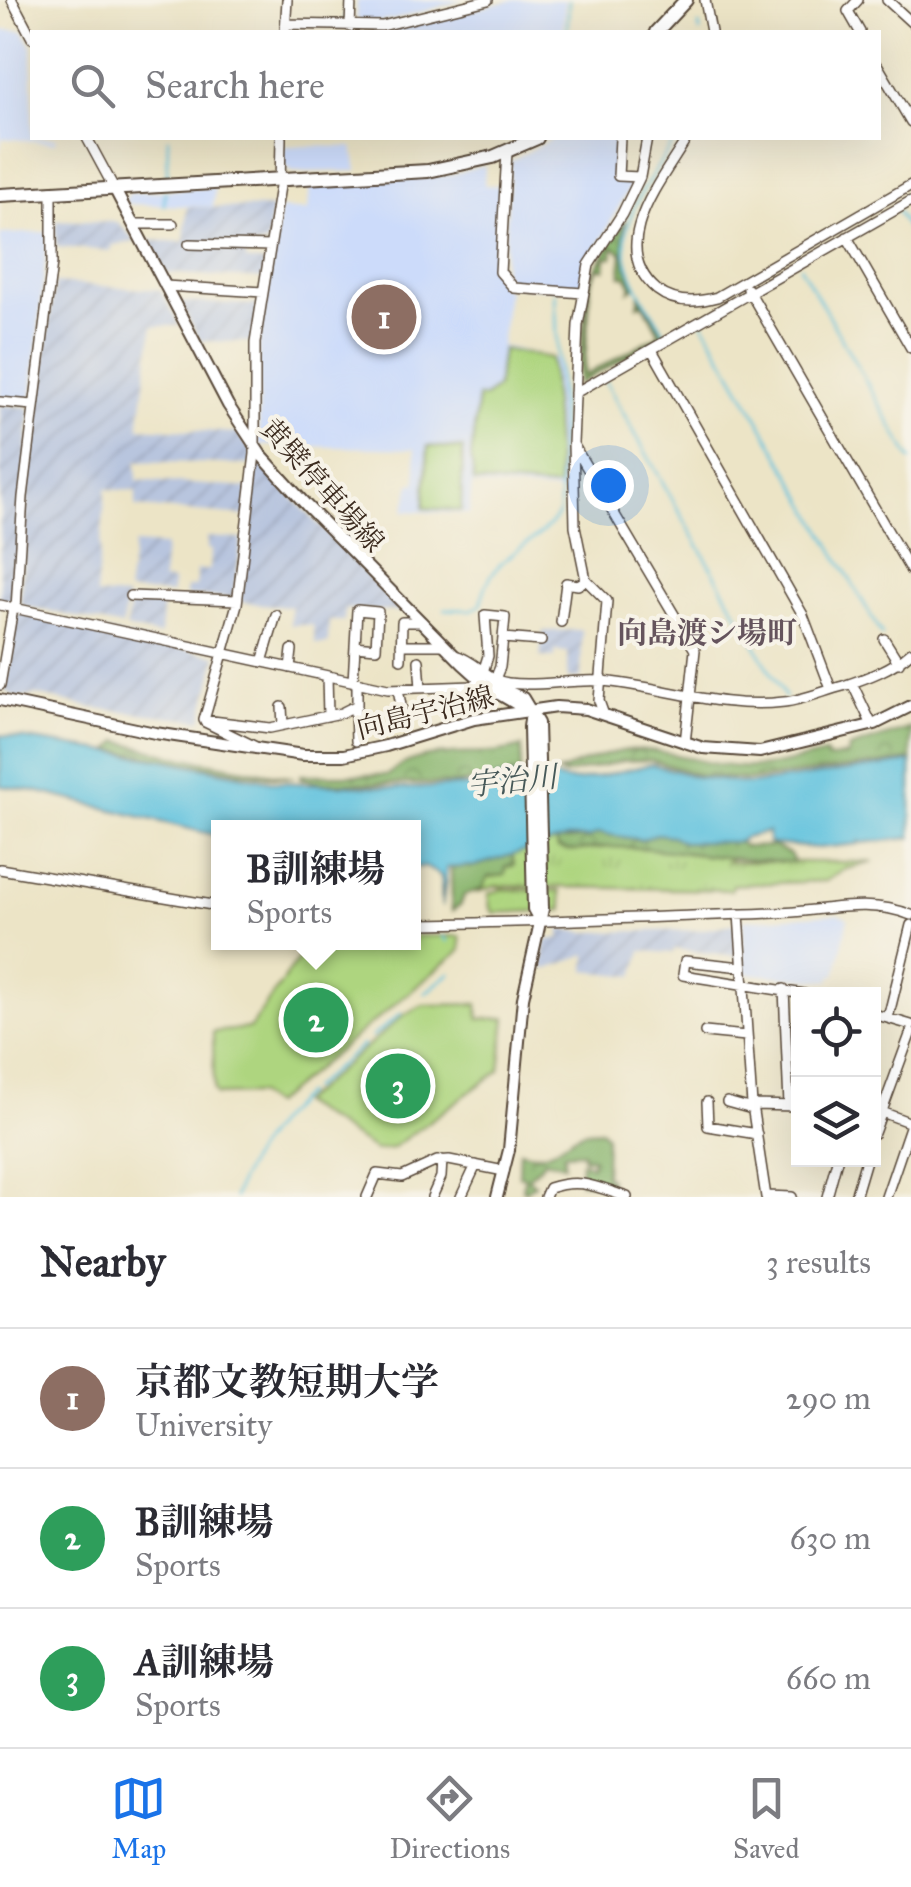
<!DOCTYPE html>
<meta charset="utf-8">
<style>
body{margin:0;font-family:"IM FELL Great Primer","Noto Serif JP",serif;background:#f2f2f3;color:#2b2b33}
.controls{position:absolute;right:30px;bottom:30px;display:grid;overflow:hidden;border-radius:0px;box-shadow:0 10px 40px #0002}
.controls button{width:90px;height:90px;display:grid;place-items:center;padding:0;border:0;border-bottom:2px solid #e1e1e2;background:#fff;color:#2b2b33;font:50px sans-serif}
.you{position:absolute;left:608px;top:485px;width:35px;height:35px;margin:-25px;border:8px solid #fff;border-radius:50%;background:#1a73e8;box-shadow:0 0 0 15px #1a73e833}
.badge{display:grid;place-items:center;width:65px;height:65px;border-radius:50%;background:#1a73e8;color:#fff;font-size:32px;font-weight:700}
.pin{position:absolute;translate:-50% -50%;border:5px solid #fff;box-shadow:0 2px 10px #0006}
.popup{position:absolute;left:211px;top:820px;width:210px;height:130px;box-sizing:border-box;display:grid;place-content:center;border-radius:0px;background:#fff;filter:drop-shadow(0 2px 8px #0005);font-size:32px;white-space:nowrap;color:#7c7c81}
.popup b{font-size:38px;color:#2b2b33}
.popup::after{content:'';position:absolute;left:50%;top:100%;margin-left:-20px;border:20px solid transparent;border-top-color:#fff}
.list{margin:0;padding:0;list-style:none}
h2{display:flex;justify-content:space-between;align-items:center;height:130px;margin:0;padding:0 40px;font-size:42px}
h2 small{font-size:32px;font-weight:400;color:#7c7c81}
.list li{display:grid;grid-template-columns:65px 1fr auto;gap:30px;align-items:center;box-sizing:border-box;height:140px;padding:0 40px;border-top:2px solid #e1e1e2}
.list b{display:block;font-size:38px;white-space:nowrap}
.list p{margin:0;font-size:32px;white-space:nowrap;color:#7c7c81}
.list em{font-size:32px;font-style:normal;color:#7c7c81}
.icon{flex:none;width:55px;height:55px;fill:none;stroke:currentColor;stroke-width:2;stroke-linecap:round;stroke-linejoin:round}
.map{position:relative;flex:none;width:911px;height:1197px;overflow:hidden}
.search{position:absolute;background:#fff;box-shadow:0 10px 40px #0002;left:30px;right:30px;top:30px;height:110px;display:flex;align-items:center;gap:25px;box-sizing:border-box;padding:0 35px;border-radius:0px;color:#7c7c81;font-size:38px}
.sheet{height:550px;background:#fff}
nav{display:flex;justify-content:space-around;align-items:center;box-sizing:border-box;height:140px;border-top:2px solid #e1e1e2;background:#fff;font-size:28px;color:#7c7c81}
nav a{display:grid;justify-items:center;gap:5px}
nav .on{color:#1a73e8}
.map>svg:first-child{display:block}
</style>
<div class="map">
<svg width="911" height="1197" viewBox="0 0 911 1197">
<defs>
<pattern id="industrial-furrows" width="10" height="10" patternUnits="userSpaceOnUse" patternTransform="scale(2.5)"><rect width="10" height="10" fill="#b8c5de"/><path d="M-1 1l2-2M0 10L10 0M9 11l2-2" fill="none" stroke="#9fa9be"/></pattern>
<pattern id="grass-tufts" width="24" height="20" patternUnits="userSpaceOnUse" patternTransform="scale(2.5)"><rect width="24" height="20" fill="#aed57f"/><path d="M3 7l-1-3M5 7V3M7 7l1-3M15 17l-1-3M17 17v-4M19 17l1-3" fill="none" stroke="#97b76d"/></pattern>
<pattern id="forest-crowns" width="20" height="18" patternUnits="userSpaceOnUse" patternTransform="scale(2.5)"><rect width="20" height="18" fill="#8ab66e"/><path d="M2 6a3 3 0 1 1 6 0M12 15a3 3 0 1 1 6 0" fill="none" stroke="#72945a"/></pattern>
</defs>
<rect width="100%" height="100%" fill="#f7f3e8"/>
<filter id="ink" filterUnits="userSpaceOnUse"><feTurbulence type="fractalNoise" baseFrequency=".01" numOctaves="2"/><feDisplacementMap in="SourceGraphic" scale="20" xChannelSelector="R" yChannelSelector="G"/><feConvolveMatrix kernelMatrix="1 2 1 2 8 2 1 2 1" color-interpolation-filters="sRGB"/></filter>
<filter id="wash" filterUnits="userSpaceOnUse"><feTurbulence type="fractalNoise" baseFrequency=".0048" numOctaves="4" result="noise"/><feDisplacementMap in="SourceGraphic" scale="40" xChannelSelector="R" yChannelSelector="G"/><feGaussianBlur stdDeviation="2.25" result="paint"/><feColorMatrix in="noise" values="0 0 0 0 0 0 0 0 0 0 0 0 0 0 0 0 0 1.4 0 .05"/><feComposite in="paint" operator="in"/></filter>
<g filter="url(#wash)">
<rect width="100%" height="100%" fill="#ece4c6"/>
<path fill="#ccdbfa" d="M 357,0 L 464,0 L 393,20 L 371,23 L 360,22 L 356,17 Z
M 513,0 L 565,0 L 563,32 L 381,32 Z
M 0,30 L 23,31 L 32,47 L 32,138 L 56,138 L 55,143 L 2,138 L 0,154 Z
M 554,138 L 618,138 L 616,178 L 634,179 L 588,264 L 581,290 L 513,286 L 503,272 L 511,161 Z
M 284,146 L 353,147 L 357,171 L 293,172 L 283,164 Z
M 485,165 L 484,185 L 501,186 L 497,275 L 503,288 L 508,290 L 501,346 L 556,358 L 563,492 L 472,485 L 469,514 L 404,511 L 411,484 L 417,483 L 415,449 L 259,445 L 259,345 L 280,209 L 308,211 L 310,184 L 449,175 Z
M 215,187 L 213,207 L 127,204 L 125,200 L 130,193 Z
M 48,232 L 32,398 L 27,403 L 0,401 L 0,234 Z
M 838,914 L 848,918 L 836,975 L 832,975 L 829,981 L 743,973 L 743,920 Z"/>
<path fill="url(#industrial-furrows)" d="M 187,207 L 272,208 L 267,244 L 246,249 L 246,260 L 265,263 L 263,279 L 164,273 L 148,240 L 184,242 Z
M 56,220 L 118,222 L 136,242 L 112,245 L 111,251 L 56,247 Z
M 55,283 L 160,290 L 180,326 L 153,326 L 139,427 L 238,433 L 252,452 L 251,465 L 137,461 L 137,480 L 249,488 L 246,516 L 136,507 L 136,491 L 106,489 L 96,595 L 127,597 L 122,627 L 20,605 L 28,482 Z
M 180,302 L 258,305 L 254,342 L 200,341 Z
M 0,405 L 28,407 L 30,410 L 14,606 L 0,603 Z
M 256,461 L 259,462 L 402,612 L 345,609 L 344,621 L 329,621 L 328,644 L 315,644 L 313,625 L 290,625 L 291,607 L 240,602 Z
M 207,537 L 242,539 L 233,598 L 186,596 L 186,587 L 196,587 L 197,570 L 210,570 L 211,550 L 207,549 Z
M 134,544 L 165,546 L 162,580 L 172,581 L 172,594 L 127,592 Z
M 130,600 L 163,600 L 160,636 L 126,628 Z
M 18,612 L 217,656 L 202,720 L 93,708 L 36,695 L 17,699 L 3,689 L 9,667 L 15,615 Z
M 582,630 L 581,679 L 568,679 L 568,652 L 555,651 L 555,658 L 540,657 L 543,631 Z
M 738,923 L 738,956 L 674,949 L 673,953 L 642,951 L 634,976 L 586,971 L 587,954 L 548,969 L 542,968 L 546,940 L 560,938 L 561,929 L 586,932 L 699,930 Z"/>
<path fill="url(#grass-tufts)" stroke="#74804e" stroke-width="2.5" d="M 556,841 L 558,848 C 584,855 626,840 653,847 C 678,854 705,855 732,858 L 727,862 L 874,862 L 846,869 L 826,881 L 732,885 L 731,890 L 496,886 L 478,892 L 488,877 L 504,875 L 506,868 L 514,865 L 512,854 Z
M 502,889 L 560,891 L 563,910 L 494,913 L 490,908 L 488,894 Z"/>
<path fill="url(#forest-crowns)" stroke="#627046" stroke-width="2.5" d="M 625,220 C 623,245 622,264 636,286 L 630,290 L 632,286 L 626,276 L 621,276 L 622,253 L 613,247 L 612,257 L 606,257 L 605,269 L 598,268 L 591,282 L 584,376 L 660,334 L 643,303 L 638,305 L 640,295 L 665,335 L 578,384 L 589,280 Z
M 911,728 L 911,760 L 751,780 L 701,776 L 651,760 L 623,761 L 563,775 L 558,772 C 585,762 619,746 648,750 C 679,753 708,766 740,767 C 769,769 798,760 825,754 L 828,759 L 848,755 L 849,748 Z
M 119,741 L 174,756 L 294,778 L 263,776 L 111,750 Z
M 522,747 L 520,774 L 457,784 L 320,783 L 300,778 L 301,775 L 388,775 C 423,741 479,762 522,747 Z
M 598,833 L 642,840 L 656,834 L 672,836 L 682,842 L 718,841 L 739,842 L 745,847 L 774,846 L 790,854 L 794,862 C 731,862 672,847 610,847 C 591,847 575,854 558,848 L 556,841 L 589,838 Z
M 512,854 L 514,865 L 506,868 L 505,875 L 488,877 L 482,889 L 464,895 L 461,904 L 452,911 L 451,867 L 475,866 Z
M 601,1130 L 606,1136 L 605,1176 L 610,1179 L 609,1187 L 598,1182 L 580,1182 L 581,1162 L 592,1166 L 592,1158 L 583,1159 L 583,1152 L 564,1153 L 564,1165 L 545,1160 L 528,1178 L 535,1184 L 525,1191 L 522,1189 L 525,1177 L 519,1175 L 520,1151 C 552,1162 560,1140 583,1132 C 588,1130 595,1131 601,1130 Z"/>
<path fill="#aed57f" stroke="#74804e" stroke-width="2.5" d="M 502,349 L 551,358 L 558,488 L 474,482 L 471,457 L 478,397 L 484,398 L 497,387 Z
M 428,446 L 463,449 L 461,511 L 424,508 Z
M 414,936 L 460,936 L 461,950 L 272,1105 L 257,1094 L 217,1095 L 214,1091 L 213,1032 L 250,1028 L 309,943 L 414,942 Z
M 478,1004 L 479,1019 L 506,1018 L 500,1070 L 392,1148 L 375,1150 L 300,1103 L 405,1014 L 423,1005 Z"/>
<path fill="#60c2de" stroke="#4e767e" stroke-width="2.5" d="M 0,735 L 164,760 L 274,782 L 409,788 L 466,786 L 490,792 L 502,788 L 478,786 L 498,778 L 553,776 L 563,780 L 578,781 L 652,764 L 696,777 L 750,784 L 911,762 L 911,838 L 861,843 L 859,841 L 858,844 L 819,848 L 772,844 L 768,842 L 768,832 L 744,838 L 739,842 L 682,842 L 672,836 L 656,834 L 642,840 L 598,833 L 589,838 L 568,838 L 475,866 L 447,868 L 442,907 L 441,876 L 425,867 L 414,867 L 414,828 L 218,828 L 218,836 L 36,791 L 0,786 Z"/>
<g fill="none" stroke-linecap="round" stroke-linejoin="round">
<path stroke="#60c2de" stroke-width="2.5" d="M 345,21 L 346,0
M 699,25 L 700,32
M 567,32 L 569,0
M 167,178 L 168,138
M 164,205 L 165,191
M 897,211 L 911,236
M 800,266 L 911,460
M 702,321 L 882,635
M 667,336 C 653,312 633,287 627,259 C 616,218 656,172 676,138
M 605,381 L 785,697
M 445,609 L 471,610 L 481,605 C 488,551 535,551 559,513 L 561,423 L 555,293
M 443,936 L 447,941
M 425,993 L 450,973
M 372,1037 L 402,1013
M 311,1089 L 363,1045
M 234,1197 C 248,1154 272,1124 305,1094"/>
</g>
</g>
<g filter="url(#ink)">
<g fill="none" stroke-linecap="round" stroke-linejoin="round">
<g stroke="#564637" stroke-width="12">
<path id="minor" d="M 12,0 L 32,38
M 705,0 L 711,32
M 858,0 L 848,11 L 860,32
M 887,0 L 911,22
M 286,24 L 382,26 L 488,0
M 350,27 L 351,0
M 285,32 L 287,0
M 878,66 L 911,122
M 87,138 L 114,188
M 281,138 L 280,186 L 255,343 L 255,454 L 237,604 L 204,720 L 270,728 L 341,713 L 357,705 L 357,683
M 620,138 L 618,176 L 640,177
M 687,138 C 662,180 605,246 657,290 C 675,304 696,303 717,297 L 911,185
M 507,152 L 500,272 L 514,288 L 583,293
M 133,224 L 173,224
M 847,237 L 911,348
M 189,244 L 270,246
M 165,286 L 263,292
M 748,289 L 911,571
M 652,350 L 803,615 L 831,689
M 575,393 L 911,201
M 0,402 L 33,405
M 573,444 L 695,650 L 685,743
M 130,596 L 237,600
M 0,605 L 388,689 L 474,686 L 479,679
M 16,608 L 23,497 L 52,263 L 52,191
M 561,622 L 566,583 L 578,585 L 586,580
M 884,639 L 899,663
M 401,645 L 444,645
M 455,655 C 475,660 487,680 508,683 C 539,687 570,679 601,681 C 662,686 721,710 784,702 C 803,700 824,691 843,686 C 867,678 892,669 911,652
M 401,659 L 402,622 L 422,622
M 419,661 L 421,688
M 262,662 L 276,615
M 290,668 L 292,650
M 483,672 L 488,656 L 485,615 L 505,617 L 503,638
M 327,676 L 328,716
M 495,679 L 500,667 L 503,638 L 541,641
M 353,682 L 357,610 L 378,612 L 376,648 L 355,646
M 852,683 L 872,725
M 0,685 L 13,608
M 398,689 L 402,711
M 282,707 L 283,725
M 355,707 L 356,741
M 604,715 L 599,701 L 607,601 L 586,580 L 575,526 L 573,444 L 578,325 L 589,265 L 622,214 L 640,177 L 647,138
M 205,722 L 258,748
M 0,869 L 218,906
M 739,914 L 752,1105 L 766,1197
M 414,924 C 534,923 654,917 775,913 C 821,912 867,897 911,915
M 742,967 L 685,961 L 683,975 L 804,994
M 784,989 L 789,1105
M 874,1014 L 911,1025
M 888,1018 L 911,925
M 705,1032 L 746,1036
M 707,1102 L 708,1126 L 757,1134
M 727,1102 L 752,1109
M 752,1105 L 798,1106
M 874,1109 L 911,1123
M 874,1133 L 911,1032
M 766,1196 L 792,1197
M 367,1197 L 377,1174 L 402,1177 L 437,1161 L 449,1160 L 504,1171
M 432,1197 L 441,1177 L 442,1160
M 461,1197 L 476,1165
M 545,1197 L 549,1188 C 581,1177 598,1188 627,1197
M 827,1197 L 837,1160
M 855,1197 L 866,1160
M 886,1197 L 911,1124"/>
</g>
<g stroke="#564637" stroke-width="14">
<path id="major" d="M 114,188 L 228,405 L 261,455 L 307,506 L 463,664 L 492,690 L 530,712
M 494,685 L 523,698 L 538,723 L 543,909 L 523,998 L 509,1150 L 497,1197
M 0,700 L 155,733 L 303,755 L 344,755 L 386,746 L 474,719 L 556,707 L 586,709 L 703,748 L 760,752 L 875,724 L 911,706
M 531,713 L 529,727 L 533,909 L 539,920"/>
</g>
<g stroke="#564637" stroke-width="16">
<path id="highway" d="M 656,32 L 686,0
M 0,195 L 428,171 L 493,157 L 537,138"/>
</g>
<use href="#minor" stroke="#fff" stroke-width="9"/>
<use href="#major" stroke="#fff" stroke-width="10"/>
<use href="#highway" stroke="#fff" stroke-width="12"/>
</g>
</g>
<g text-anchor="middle" stroke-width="8" stroke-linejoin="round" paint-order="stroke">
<g font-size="28" fill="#3b2a1e" stroke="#f7f3e8">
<text transform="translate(323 485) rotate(48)" y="10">黄檗停車場線</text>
<text transform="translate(425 712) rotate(-14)" y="10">向島宇治線</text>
</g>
<g font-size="30" font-weight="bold" fill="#65545d" stroke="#f7f3e8">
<text x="707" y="643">向島渡シ場町</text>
</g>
<g font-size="30" font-style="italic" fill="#465858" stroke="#f7f3e8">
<text transform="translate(512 781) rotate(-6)" y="10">宇治川</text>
</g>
</g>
</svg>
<div class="controls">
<button><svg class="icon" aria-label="locate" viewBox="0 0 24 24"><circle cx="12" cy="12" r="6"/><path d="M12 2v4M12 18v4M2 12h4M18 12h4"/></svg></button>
<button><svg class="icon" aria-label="layers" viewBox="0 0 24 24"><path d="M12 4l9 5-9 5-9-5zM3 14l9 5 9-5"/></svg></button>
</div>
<div class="you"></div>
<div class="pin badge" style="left:384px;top:317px;background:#8d6e63">1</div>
<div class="pin badge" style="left:316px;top:1020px;background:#2e9e5b">2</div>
<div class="popup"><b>B訓練場</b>Sports</div>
<div class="pin badge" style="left:398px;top:1086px;background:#2e9e5b">3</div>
<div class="search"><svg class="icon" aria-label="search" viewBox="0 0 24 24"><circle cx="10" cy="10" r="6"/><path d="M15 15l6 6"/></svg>Search here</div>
</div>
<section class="sheet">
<h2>Nearby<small>3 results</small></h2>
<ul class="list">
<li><span class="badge" style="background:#8d6e63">1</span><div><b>京都文教短期大学</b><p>University</p></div><em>290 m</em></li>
<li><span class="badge" style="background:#2e9e5b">2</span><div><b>B訓練場</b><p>Sports</p></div><em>630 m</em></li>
<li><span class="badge" style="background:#2e9e5b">3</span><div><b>A訓練場</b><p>Sports</p></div><em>660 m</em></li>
</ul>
</section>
<nav>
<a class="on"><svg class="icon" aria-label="map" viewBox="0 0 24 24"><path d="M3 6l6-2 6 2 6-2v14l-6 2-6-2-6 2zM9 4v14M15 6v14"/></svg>Map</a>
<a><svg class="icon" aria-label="directions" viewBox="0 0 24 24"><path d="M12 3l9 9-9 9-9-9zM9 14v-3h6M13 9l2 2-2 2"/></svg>Directions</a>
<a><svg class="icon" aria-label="saved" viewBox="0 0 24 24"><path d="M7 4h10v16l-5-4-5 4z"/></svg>Saved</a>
</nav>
